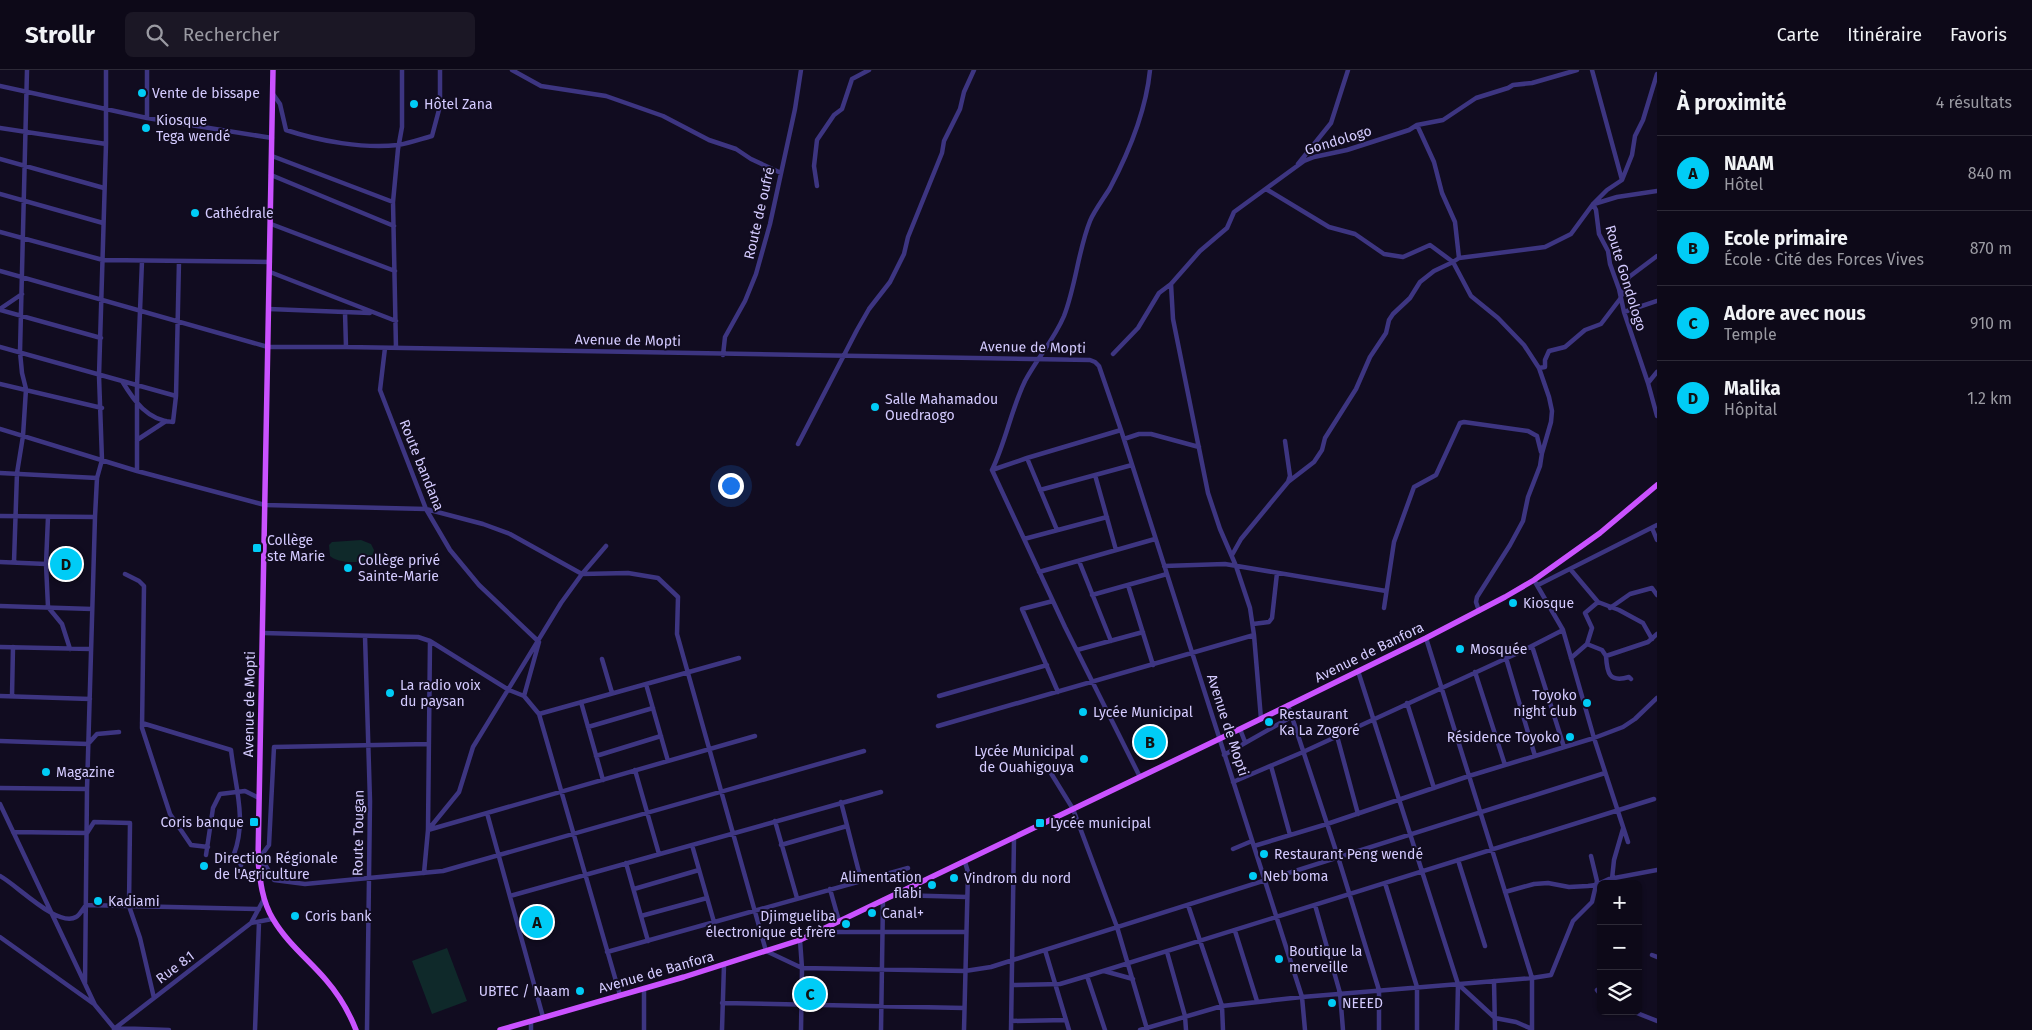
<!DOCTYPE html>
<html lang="fr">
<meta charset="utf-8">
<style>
body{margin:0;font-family:"Fira Sans",sans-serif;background:#1b1725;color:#f1f3f6}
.controls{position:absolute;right:15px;bottom:15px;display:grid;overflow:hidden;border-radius:8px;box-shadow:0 1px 4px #0004}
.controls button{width:45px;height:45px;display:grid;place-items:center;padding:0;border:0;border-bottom:1px solid #2d2a37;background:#0d0918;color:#f1f3f6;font:25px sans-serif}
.you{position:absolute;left:730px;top:415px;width:18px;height:18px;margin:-12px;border:4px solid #fff;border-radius:50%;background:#1a73e8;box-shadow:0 0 0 8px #1a73e833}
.badge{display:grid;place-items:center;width:32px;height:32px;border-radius:50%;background:#00ccf6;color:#111;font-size:16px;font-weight:700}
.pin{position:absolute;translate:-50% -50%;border:2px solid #fff;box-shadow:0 1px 5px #0006}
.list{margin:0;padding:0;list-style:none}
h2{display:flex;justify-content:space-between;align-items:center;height:65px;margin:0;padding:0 20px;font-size:21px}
h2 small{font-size:16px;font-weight:400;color:#9a9aa2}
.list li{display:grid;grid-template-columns:32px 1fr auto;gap:15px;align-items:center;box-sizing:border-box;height:75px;padding:0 20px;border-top:1px solid #2d2a37}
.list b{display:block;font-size:19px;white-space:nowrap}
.list p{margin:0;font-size:16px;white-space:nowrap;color:#9a9aa2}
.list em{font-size:16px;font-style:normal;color:#9a9aa2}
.icon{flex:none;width:28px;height:28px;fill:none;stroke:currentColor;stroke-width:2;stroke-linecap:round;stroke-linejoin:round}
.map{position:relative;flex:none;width:1657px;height:960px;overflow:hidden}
header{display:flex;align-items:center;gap:30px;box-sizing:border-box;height:70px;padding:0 25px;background:#0d0918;border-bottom:1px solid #2d2a37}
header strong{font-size:24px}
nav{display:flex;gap:28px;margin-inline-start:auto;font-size:18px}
.search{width:350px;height:45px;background:#1b1725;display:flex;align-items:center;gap:12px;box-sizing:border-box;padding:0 18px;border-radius:8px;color:#9a9aa2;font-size:19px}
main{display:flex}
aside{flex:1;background:#0d0918}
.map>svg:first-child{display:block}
</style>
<header>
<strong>Strollr</strong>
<div class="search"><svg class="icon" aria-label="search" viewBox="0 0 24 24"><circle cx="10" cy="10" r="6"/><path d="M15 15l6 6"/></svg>Rechercher</div>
<nav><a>Carte</a><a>Itinéraire</a><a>Favoris</a></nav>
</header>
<main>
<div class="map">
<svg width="1657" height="960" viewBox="0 0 1657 960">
<rect width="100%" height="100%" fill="#110c20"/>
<path fill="#0f292a" d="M 361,470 L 371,474 L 374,480 C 373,496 338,494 330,486 L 329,475 L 332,472 Z
M 447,878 L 467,931 L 432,944 L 412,891 Z"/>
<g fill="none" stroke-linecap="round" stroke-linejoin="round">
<path stroke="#3d3581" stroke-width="4.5" d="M 512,0 L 541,16 L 606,26 L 663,46 L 709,70 L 736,79 L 751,89 L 781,103
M 0,16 L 147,48 L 272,68
M 273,24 L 280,34 L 286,60 C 319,71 364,79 398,75 C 410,73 421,69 432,66 L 440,36 L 440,0
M 147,48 L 147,0
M 1417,55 L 1434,92 L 1442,123 L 1455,152 L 1459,188
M 0,58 L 106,74
M 272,86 L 393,132
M 0,89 L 104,118
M 1298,94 L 1331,53 L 1348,0
M 271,105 L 394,156
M 1622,110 L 1632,85 L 1635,66 L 1643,50 L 1657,4
M 817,116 L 814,96 L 817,70 L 834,45 L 842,39 L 852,9 L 869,0
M 1266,119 L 1329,157 L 1355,164 L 1384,184 L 1403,187 L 1430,175 L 1453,192 L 1459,188 L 1545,177 L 1571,164 L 1593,134 L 1607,120 L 1622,110 L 1592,0
M 0,124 L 103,153
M 1593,134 L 1596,140 L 1599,164 L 1608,181 L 1610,194 L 1619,219 L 1624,242 L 1648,313 L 1657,346
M 1594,134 L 1617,127 L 1657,121
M 271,154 L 395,201
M 0,162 L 103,190 L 270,192
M 0,201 L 268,277 L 346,277 L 1090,290 L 1095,292 L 1099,296 L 1121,360 L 1302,927 L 1305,960
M 270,202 L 396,251
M 1171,214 L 1173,249 L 1208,423 L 1220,459 L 1236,496 L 1250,538 L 1254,565 L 1261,649
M 0,239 L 22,224
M 269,239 L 370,243
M 0,240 L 101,268
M 345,242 L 346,277
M 1624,242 L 1657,231
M 0,277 L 176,326
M 385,278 L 380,320 L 426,439 L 450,480 L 479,515 L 539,572 L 524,626 L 539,644 L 620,925
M 396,278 L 393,132 L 398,79 L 402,57 L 402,0
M 1113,284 L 1138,258 L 1159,223 L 1171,214 L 1200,181 L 1227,158 L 1234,142 L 1304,91 L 1314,87 L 1347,80 L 1375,71 L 1409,60 L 1417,55 L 1443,50 L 1476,28 L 1508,18 L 1513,15 L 1532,13 L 1577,0
M 723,285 L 725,267 L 745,231 L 756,204 L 770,154 L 795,39 L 801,0
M 1539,298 L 1545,297 L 1545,290 L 1549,281 L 1565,277 L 1585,260 L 1601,254 L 1620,229 L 1629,207 L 1657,186
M 122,311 C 134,331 148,351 173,352 L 176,326 L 179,191
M 1648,313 L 1657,302
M 0,314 L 102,338
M 0,359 L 137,401 L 265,435 L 426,439 L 483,454 L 510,464 L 582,504 L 628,503 L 658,508 L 678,527 L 677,564 L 766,881 L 802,898 L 965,901 L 991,897 L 1605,703
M 1124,369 L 1139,364 L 1151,364 L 1199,377
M 137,370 L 166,351
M 798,374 L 857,260 L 869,239 L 890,212 L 904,184 L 908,167 L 942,83 L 944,71 L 960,39 L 964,22 L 974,0
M 1027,388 L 1057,460
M 992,400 C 1006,371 1011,340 1025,311 C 1037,288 1054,270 1064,246 C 1076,215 1078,181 1090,151 C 1094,141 1104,128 1110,118 C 1129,82 1146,41 1150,0
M 992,400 L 1065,557 L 1140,707
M 992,400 L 1027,388 L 1121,360
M 137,401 L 137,316 L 142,191
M 0,403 L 97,408
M 1095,405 L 1116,480
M 1288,412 L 1314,392 L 1322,380 L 1325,368 L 1356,319 L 1370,287 L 1386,263 L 1389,250 L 1393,244 L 1410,228 L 1420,212 L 1434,201 L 1453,192 L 1471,226 L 1498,248 L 1524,275 L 1539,298 L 1549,327 L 1552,341 L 1551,352 L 1542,383 L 1540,396 L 1528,427 L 1523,451 L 1510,475 L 1477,527 L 1476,532 L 1479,541
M 1040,420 L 1132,395
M 0,446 L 95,447
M 48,447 L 46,494 L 48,537 L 62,554 L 70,579
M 1652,458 L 1657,470
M 1024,469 L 1107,447
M 606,476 L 582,504 L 561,533 L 473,677 L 459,722 L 428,760 L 755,666
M 1232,485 L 1241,469 L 1288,412 L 1290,406 L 1285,371
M 1079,491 L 1111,571
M 0,492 L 46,494
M 14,492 L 17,403 L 23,366 L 26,319 L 22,303 L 20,282 L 27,0
M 1164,496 L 1225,494 L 1386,521
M 1571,500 L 1598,532 L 1619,540 L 1643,553 L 1652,569
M 1039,502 L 1155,469
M 125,504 L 139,511 L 144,516 L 142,658 L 170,744 L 191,775 L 208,777
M 1534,510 L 1563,560 L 1594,668 L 1628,772
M 1128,515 L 1153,595
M 1538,515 L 1657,455
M 1092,525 L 1167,504
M 1053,531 L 1022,539 L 1058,622
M 0,536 L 92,539
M 1384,538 L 1394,472 L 1414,417 L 1436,405 L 1460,353 L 1464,352 L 1528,361 L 1537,366 L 1541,382
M 1610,538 L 1630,524 L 1652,518 L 1657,525
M 1253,554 L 1269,552 L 1272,548 L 1277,503
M 263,563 L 418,567 L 430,571 L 509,620 L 524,626
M 365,566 L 370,731 L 367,960
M 1426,568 L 1532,908 L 1532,960
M 1587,574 L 1592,558 L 1585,543 L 1598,532
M 1532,576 L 1564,677
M 0,577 L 91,579
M 1077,580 L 1143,562
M 1606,586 C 1607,603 1609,613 1629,607 L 1631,609
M 1506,588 L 1535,686
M 1571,588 L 1587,574 L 1602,580 L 1606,586 L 1648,572 L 1657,564
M 602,589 L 612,623
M 1358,601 L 1458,914 L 1457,960
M 1475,602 L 1505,695
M 646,614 L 668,691
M 0,626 L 90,629
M 12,626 L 13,577
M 939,626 L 1047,595
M 581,632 L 603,710
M 1407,633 L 1434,718
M 1288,635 L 1338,787 L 1379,920 L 1379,960
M 539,644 L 739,588
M 142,653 L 231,680 C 235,715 247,750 234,784 L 241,795
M 938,656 L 1254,565
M 588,657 L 653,638
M 1240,659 L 1245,672
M 1337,666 L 1358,744
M 0,671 L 88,674 L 97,664 L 119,662
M 429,674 L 274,677 L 269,775 L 258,790 L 266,796 L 274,810 L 305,814 L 443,801 L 864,681
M 1224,685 L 1291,647
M 596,686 L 661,666
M 1271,696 L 1290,765
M 635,700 L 659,784
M 1049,700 L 1073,739 L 1117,857 L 1147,959
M 1233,712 L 1303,682 L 1520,582 L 1563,560
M 0,718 L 87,719
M 841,732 L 861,810
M 0,734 L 95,935 L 114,958 L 169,960
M 487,743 L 543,947
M 775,751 L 797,828
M 13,762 L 87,763 L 94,752 L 130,753 L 129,836 L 140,868 L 154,928
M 692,775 L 714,852
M 781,775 L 847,756
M 1254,776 L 1327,754 L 1469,706 L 1594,668 L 1623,657 L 1635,649 L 1657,628
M 1233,779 L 1252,771
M 206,785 L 213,738 L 220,724 L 245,721 L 259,728
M 1458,790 L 1485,876
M 626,793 L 648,871
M 424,803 L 428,760 L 430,571
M 0,806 C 17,815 58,858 76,847 C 80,845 83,838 86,835 L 259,839
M 1612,809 L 1614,790 L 1623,759
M 1385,813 L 1417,917 L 1417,960
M 634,819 L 699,800
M 830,819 L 839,851
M 1505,822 L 1534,814 L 1548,813 L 1569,817 L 1588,816 L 1596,815 L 1609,809 L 1657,800
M 896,825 L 967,827
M 510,826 L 881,722
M 264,829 L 251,853 L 272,849
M 1188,835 L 1222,936 L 1223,960
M 1315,835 L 1340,923 L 1343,960
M 641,846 L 707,828
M 1235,861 L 1257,931
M 820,862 L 966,862
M 0,867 L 94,934
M 800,870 L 802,898 L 801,960
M 1045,880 L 1069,960
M 607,882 L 908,798
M 1167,882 L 1185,946 L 1186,960
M 1652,885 L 1657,887
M 1104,901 L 1133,909
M 1087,906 L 1105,960
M 1494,911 L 1495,960
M 85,914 L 87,719 L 95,447 L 97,408 L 102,390 L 99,306 L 106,74 L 106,0
M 1458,914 L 1495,948 L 1516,952 L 1532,959
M 1013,915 L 1060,914 L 1087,906 L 1654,729
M 1597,920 L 1601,925
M 722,933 L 964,938
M 1632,941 L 1657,951
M 1011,951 L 1066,950
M 114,959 L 251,853
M 255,960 L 259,852
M 531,960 L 531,951
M 644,960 L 644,918
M 722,960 L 724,895
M 881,960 L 883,830
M 964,960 L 968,802 L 965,792
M 1011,960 L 1014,768
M 1140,960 L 1222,936 L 1302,927 L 1532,908 L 1551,905 L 1573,851 L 1592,832 L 1597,811 L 1591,786"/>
<path stroke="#ca52ff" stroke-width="5.5" d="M 273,0 L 258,790 C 260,810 262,831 273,849 C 287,873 309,890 326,910 C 339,925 349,942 356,960
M 500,960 L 684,907 L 800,870 L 1240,659 L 1426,568 L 1505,527 L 1534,510 L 1600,463 L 1657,415"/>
</g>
<g fill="#00ccf6" stroke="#110c20" stroke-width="2">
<circle cx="142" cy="23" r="5"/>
<circle cx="414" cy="34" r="5"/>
<circle cx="146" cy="58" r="5"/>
<circle cx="195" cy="143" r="5"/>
<circle cx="875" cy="337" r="5"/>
<rect x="252" y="473" width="10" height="10" rx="2.5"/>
<circle cx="348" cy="498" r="5"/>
<circle cx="1513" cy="533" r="5"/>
<circle cx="1460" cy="579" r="5"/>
<circle cx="390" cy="623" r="5"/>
<circle cx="1587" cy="633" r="5"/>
<circle cx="1083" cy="642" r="5"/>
<circle cx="1269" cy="652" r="5"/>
<circle cx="1570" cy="667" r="5"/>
<circle cx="1084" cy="689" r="5"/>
<circle cx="46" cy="702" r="5"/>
<rect x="249" y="747" width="10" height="10" rx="2.5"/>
<rect x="1035" y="748" width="10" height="10" rx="2.5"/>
<circle cx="1264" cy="784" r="5"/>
<circle cx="204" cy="796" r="5"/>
<circle cx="1253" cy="806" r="5"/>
<circle cx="954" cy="808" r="5"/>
<circle cx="932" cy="815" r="5"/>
<circle cx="98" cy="831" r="5"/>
<circle cx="872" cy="843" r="5"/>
<circle cx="295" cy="846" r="5"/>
<circle cx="846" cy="854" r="5"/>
<circle cx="1279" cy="889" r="5"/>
<circle cx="580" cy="921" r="5"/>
<circle cx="1332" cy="933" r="5"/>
</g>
<g text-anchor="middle" stroke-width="4" stroke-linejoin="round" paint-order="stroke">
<g font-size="14" fill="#d4cbff" stroke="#110c20" text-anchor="start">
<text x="152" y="28">Vente de bissape</text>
<text x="424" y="39">Hôtel Zana</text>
<text x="156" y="55">Kiosque<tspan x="156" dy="16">Tega wendé</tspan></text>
<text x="205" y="148">Cathédrale</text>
<text x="885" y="334">Salle Mahamadou<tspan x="885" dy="16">Ouedraogo</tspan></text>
<text x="267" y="475">Collège<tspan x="267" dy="16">ste Marie</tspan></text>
<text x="358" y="495">Collège privé<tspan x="358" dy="16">Sainte-Marie</tspan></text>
<text x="1523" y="538">Kiosque</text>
<text x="1470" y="584">Mosquée</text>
<text x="400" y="620">La radio voix<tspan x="400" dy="16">du paysan</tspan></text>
<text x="1577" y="630" text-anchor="end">Toyoko<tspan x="1577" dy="16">night club</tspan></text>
<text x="1093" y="647">Lycée Municipal</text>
<text x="1279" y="649">Restaurant<tspan x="1279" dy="16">Ka La Zogoré</tspan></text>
<text x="1560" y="672" text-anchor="end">Résidence Toyoko</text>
<text x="1074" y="686" text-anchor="end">Lycée Municipal<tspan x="1074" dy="16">de Ouahigouya</tspan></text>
<text x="56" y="707">Magazine</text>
<text x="244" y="757" text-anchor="end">Coris banque</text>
<text x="1050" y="758">Lycée municipal</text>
<text x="1274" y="789">Restaurant Peng wendé</text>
<text x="214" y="793">Direction Régionale<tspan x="214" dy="16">de l'Agriculture</tspan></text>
<text x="1263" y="811">Neb boma</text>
<text x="922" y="812" text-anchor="end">Alimentation<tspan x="922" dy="16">flabi</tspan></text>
<text x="964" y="813">Vindrom du nord</text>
<text x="108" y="836">Kadiami</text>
<text x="882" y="848">Canal+</text>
<text x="305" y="851">Coris bank</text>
<text x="836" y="851" text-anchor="end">Djimgueliba<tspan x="836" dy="16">électronique et frère</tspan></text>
<text x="1289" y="886">Boutique la<tspan x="1289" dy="16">merveille</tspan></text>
<text x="570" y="926" text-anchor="end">UBTEC / Naam</text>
<text x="1342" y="938">NEEED</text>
</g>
<g font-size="14" fill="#d4cbff" stroke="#110c20">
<text transform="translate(1338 70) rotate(-17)" y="5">Gondologo</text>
<text transform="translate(759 143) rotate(-77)" y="5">Route de oufré</text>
<text transform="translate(1626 208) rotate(73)" y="5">Route Gondologo</text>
<text transform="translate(628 270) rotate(1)" y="5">Avenue de Mopti</text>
<text transform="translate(1033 277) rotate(1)" y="5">Avenue de Mopti</text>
<text transform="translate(422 395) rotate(68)" y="5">Route bandana</text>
<text transform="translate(1369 582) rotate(-26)" y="5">Avenue de Banfora</text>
<text transform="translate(249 634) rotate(-89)" y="5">Avenue de Mopti</text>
<text transform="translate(1228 655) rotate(72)" y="5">Avenue de Mopti</text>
<text transform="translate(358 763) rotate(-89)" y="5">Route Tougan</text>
<text transform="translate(175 897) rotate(-37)" y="5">Rue 8.1</text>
<text transform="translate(656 902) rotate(-16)" y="5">Avenue de Banfora</text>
</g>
</g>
</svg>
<div class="controls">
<button>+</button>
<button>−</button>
<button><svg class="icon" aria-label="layers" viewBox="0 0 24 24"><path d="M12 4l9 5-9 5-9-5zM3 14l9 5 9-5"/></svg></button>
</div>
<div class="you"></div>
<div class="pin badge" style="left:537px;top:852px">A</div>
<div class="pin badge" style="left:1150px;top:672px">B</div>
<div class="pin badge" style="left:810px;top:924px">C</div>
<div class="pin badge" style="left:66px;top:494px">D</div>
</div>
<aside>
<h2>À proximité<small>4 résultats</small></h2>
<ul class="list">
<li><span class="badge">A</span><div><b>NAAM</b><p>Hôtel</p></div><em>840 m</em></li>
<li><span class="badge">B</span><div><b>Ecole primaire</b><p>École · Cité des Forces Vives</p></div><em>870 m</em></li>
<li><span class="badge">C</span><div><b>Adore avec nous</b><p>Temple</p></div><em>910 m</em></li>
<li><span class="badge">D</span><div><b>Malika</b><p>Hôpital</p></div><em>1.2 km</em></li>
</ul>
</aside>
</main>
